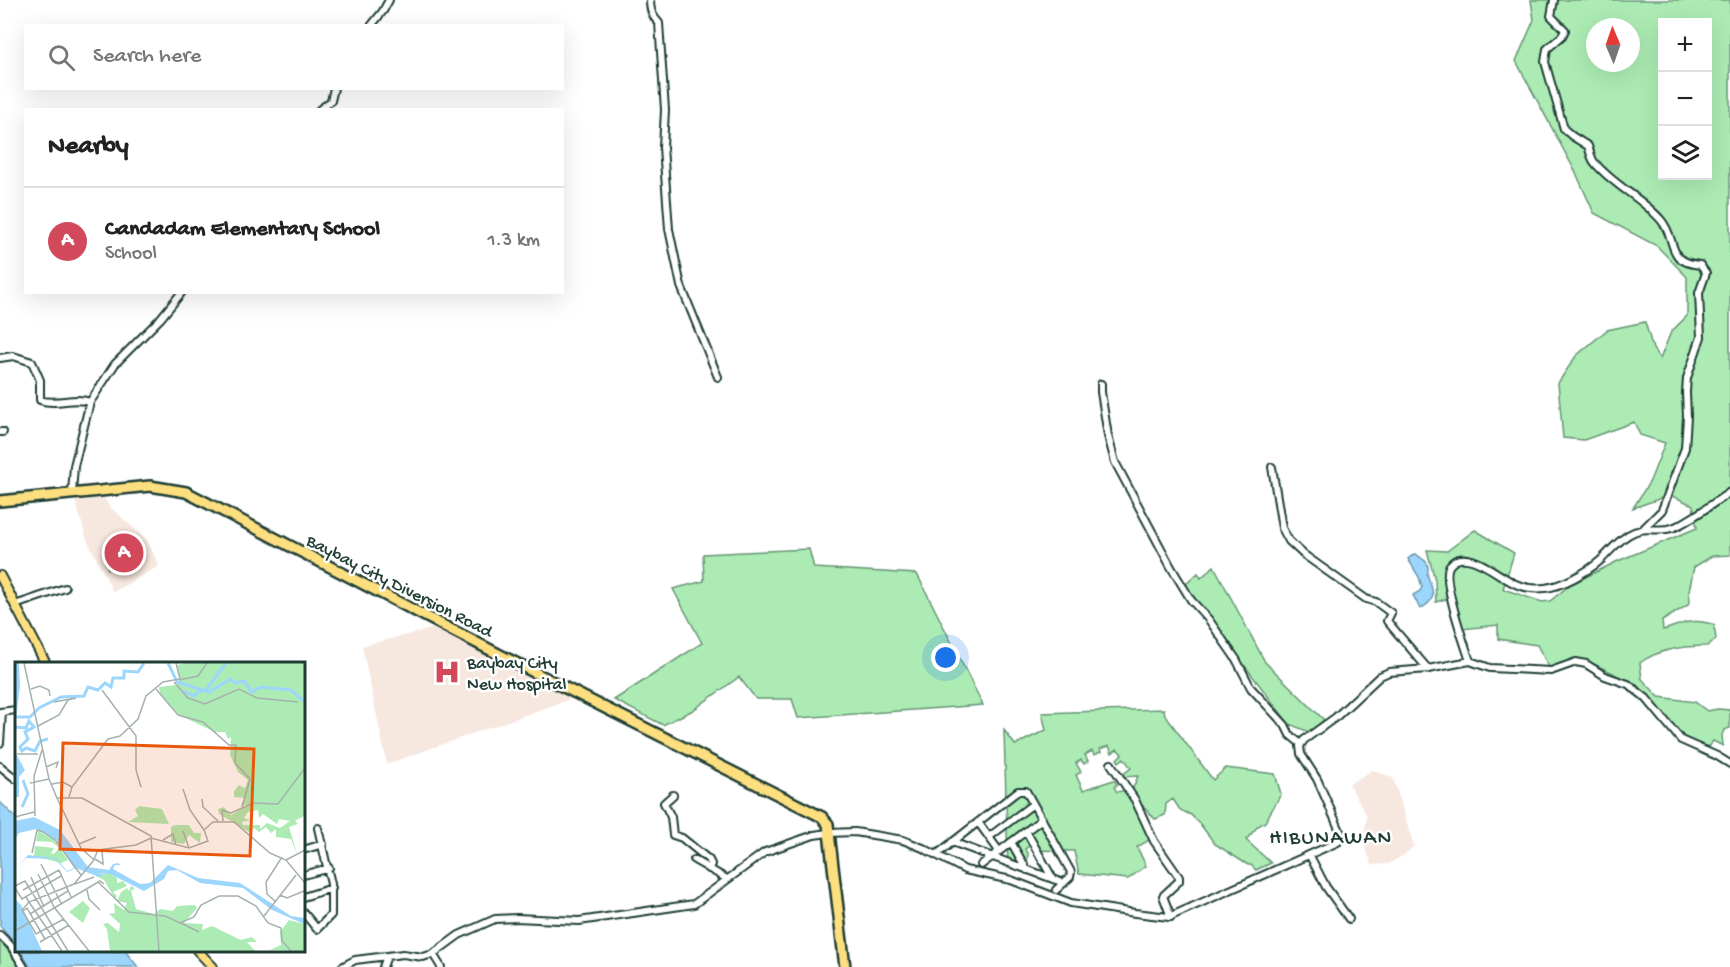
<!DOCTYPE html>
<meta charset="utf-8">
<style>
body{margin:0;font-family:"Gochi Hand",sans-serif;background:#f2f2f2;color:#222}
.controls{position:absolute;right:18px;top:18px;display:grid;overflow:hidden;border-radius:0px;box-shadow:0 6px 24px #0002}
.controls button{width:54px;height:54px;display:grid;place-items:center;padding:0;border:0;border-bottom:2px solid #e0e0e0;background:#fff;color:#222;font:30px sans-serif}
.compass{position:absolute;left:1586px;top:18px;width:54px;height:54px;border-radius:50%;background:#fff;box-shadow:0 6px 24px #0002;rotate:358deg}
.you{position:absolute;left:946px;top:658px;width:21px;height:21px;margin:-15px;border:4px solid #fff;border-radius:50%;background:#1a73e8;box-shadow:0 0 0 9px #1a73e833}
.badge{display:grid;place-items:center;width:39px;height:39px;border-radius:50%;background:#d1495b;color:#fff;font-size:20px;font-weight:700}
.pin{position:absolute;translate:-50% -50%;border:3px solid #fff;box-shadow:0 2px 6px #0006}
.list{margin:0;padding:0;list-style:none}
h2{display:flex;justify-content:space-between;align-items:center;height:78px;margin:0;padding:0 24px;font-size:26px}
h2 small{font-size:20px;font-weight:400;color:#767676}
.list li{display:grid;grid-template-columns:39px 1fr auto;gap:18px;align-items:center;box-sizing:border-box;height:108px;padding:0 24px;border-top:2px solid #e0e0e0}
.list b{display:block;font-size:22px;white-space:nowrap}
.list p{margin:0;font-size:20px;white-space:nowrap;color:#767676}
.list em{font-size:20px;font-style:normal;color:#767676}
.icon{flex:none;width:33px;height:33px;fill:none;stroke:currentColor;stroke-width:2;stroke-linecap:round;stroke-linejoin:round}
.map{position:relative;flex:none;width:1730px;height:967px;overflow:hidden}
.search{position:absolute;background:#fff;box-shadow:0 6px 24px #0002;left:24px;top:24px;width:540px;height:66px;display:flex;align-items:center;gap:15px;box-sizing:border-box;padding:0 21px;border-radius:0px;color:#767676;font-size:22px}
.panel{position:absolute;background:#fff;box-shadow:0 6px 24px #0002;left:24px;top:108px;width:540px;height:186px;border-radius:0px}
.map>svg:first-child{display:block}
</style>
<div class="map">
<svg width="1730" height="967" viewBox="0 0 1730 967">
<rect width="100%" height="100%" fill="#fff"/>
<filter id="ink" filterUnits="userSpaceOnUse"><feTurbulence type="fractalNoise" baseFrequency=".0167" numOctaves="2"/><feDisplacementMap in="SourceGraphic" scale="12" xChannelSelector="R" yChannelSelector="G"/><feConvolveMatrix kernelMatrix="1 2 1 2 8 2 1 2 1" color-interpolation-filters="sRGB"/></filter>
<g filter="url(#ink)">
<path fill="#f6e7df" d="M 102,496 L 110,507 L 147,540 L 159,566 L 113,592 L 87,540 L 74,497 Z
M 443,626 L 573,698 L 387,764 L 362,646 Z
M 1373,770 L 1393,778 L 1414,846 L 1404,855 L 1388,864 L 1372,865 L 1363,841 L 1367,816 L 1349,784 Z"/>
<path fill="#acecb4" stroke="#669474" stroke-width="1.5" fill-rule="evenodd" d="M 1531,0 L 1730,0 L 1730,555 L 1712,556 L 1694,567 L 1689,591 L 1690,601 L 1688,605 L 1662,621 L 1663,630 C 1683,624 1694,617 1714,625 L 1716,639 L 1707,646 C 1685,646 1658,649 1640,663 L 1642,679 L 1659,697 L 1695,702 L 1707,711 L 1718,709 L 1730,710 L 1730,728 L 1724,730 L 1722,735 L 1723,746 L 1713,741 L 1708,747 L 1682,737 L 1625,681 L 1613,673 L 1594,664 L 1573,660 L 1550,669 L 1537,645 L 1498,639 L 1498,625 L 1462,629 L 1449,598 L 1436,602 L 1435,580 L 1427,550 L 1447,551 L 1475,530 L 1514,553 L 1503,589 L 1542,602 L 1550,601 L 1570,585 L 1618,561 L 1697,528 L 1693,505 L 1670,495 L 1633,508 L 1650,481 L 1665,443 L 1640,435 L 1634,422 L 1584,440 L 1563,438 L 1558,383 L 1576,356 L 1607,330 L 1645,322 L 1653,349 L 1660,359 L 1671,332 L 1687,316 L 1687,277 L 1657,246 L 1594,213 L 1576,173 L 1516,61 L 1534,20 ZM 1662,22 L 1708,22 L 1708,176 L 1662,176 ZM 1595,27 L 1631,27 L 1631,63 L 1595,63 Z
M 124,548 L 129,557 L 108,569 L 104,558 Z
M 809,549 L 814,568 L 917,574 L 983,705 L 798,718 L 792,699 L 756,699 L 739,677 L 693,710 L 663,725 L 614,700 L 702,643 L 673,589 L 704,581 L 703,554 Z
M 1214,566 L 1265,662 L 1324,720 L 1309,732 L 1289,724 L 1184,586 L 1198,573 L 1201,578 Z
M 1164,709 L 1165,715 L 1213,780 L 1226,768 L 1275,774 L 1281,794 L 1265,822 L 1258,826 L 1246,840 L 1271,863 L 1256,870 L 1251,865 L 1248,865 L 1215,844 L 1200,824 L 1191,815 L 1180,810 L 1173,799 L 1166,804 L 1165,815 L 1155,819 L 1131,793 L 1138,776 L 1122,777 L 1122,775 L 1131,768 L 1124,758 L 1119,762 L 1117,759 L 1122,754 L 1117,749 L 1112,753 L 1109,746 L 1100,749 L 1101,752 L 1094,755 L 1092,751 L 1085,755 L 1088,761 L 1084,764 L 1081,760 L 1076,763 L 1081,772 L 1076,775 L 1083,790 L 1114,780 L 1117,785 L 1114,787 L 1117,792 L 1126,790 L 1151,839 L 1137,847 L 1146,866 L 1128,879 L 1079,874 L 1074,851 L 1033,850 L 1029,846 L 1025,849 L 1028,853 L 1027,870 L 1008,868 L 1004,730 L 1015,745 L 1046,730 L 1042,713 Z
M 0,941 L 3,944 L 20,967 L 0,967 Z"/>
<path fill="#9dd6fd" stroke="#6b99ad" stroke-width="1.5" d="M 1414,554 L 1416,554 C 1419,557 1425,560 1427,563 C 1430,569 1426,572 1428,577 C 1434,593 1437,600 1420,609 L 1413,595 L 1420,591 L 1422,587 L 1419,577 L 1408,559 Z
M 0,802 L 16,818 L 16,945 L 0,926 Z
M 21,951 L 125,951 L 138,967 L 30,967 Z"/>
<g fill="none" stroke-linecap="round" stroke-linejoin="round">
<g stroke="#1f3d34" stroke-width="10">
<path id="minor" d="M 650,0 C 650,10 652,16 659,23 L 665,110 L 663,147 L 669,229 L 681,286 L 718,377
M 1554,0 L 1551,16 L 1565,30 L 1562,36 L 1547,49 L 1545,62 L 1564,129 L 1572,136 L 1588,146 C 1590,151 1591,159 1595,163 C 1613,185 1642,198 1661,220 C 1678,240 1665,262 1700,265 L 1706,273 L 1699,293 L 1701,337 L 1687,378 L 1686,392 L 1687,417 L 1685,448 L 1662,510 L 1644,528
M 371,26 L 383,11 L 389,0
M 319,110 L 331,101 L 334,88
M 0,358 L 13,356 L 32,362 L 40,380 L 40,400 C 57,406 73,396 90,402
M 1101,384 L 1101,392 L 1108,436 L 1115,462 L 1171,567 L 1191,600 L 1209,620 L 1236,659 L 1251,688 L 1285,725 L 1290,735 L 1301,744
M 0,432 L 3,432
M 1272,467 L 1282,528 L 1289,541 L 1303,554 L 1366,599 L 1376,602 L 1391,613 L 1387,621 L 1428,669
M 72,493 L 74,466 L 90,402 L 115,364 L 160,319 L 182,292
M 15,605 L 65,588
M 1470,661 C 1465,645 1440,577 1450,565 C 1466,545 1500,578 1518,585 C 1526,588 1536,589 1545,588 C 1563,586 1587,572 1601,560 C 1610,551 1617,542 1628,535 C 1646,524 1656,533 1672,528 C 1686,524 1716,501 1730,492
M 0,712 L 16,710
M 0,743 L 2,712
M 1111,764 L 1135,800 L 1154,841 L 1179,877 L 1179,881 L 1163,896 L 1171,917
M 0,766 L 16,779
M 673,795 L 664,803 L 671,817 L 673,835 L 682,838 L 709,860 L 711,864 L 709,869
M 978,822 L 999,851
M 1026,831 L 1053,879
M 989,837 L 1033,804
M 952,842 L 1064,883
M 1011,842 L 1027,870
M 303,850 L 323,844
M 936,855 L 1018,791 L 1026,791 L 1071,872 L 1070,877 L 1056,890
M 1310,856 L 1326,887 L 1349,919
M 694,860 L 727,879
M 981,865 L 1042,819
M 303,875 L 329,868
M 303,897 L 332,888
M 303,912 L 317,929 L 331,915 L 331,884 L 318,828
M 0,935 L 11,946 L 24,967
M 433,954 L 441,967
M 342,967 L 355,960 L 403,954 L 423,957 L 433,954 L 459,935 L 495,919 L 517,918 L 579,921 L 694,904 L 765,852 L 814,835 L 828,833 L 855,832 L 903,840 L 923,848 L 965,870 L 1011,880 L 1071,903 L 1135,913 L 1169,917 L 1338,842 L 1341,833 L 1317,779 L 1301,754 L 1300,746 L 1304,740 L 1336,717 L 1380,676 L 1389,672 L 1428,669 L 1470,661 L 1490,668 L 1551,671 L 1576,662 L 1586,664 L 1605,676 L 1628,684 L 1646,698 L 1681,740 L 1717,756 L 1730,764
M 383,967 L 387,956"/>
</g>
<g stroke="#1f3d34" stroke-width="12">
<path id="major" d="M 0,576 L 46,664
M 197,950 L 213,967"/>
</g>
<g stroke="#1f3d34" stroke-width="14">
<path id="highway" d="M 0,501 L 150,486 L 186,492 L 506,658 L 822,817 L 828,824 L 845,967"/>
</g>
<use href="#minor" stroke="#fff" stroke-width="6"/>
<use href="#major" stroke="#fddf80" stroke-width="8"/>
<use href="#highway" stroke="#fddf80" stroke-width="9"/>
</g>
</g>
<defs>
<g id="hospital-bare" transform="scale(2.07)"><path d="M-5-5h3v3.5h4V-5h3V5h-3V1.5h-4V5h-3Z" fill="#d1495b" stroke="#fff" stroke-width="2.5" paint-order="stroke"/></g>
</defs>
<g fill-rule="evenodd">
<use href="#hospital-bare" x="447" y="672"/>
</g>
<g text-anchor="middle" stroke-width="5" stroke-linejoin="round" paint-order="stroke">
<g font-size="18" fill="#1f3d34" stroke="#fff">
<text transform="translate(400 585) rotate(27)" y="6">Baybay City Diversion Road</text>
</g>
<g font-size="18" fill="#1f3d34" stroke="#fff" text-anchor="start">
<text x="467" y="668">Baybay City<tspan x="467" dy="21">New Hospital</tspan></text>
</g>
<g font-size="21" letter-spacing="1.5" fill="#1f3d34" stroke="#fff">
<text x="1331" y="843">HIBUNAWAN</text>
</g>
</g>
<g transform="translate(15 662)">
<rect width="290" height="290" fill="#fff"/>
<path d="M 171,1 L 289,1 L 289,154 L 280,159 L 283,162 L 274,165 L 282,192 L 276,177 L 261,175 L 261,167 L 256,171 L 251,165 L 244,170 L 239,166 L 234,170 L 204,152 L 203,147 L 209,145 L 216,153 L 233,143 L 226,143 L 230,136 L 219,135 L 219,129 L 224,123 L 230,126 L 233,118 L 223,110 L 215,93 L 216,75 L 213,77 L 210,70 L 200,70 L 164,53 L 145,32 L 144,25 L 161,23 L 165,17 L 162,3 ZM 243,148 L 244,156 L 248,152 L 262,162 L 264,157 L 275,159 L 265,166 L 252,161 L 245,167 L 245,163 L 228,163 L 227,160 L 235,158 L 229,156 L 233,150 ZM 124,144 L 147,147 L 154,162 L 113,160 L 123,154 L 120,148 ZM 160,163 L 174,163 L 179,171 L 186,171 L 185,181 L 174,173 L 169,182 L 156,180 L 156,165 ZM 23,169 L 38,177 L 53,198 L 46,201 L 19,194 L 20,184 L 39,186 L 36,191 L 39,192 L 44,186 L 37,180 L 21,179 ZM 82,211 L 96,212 L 102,216 L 102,221 L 108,219 L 112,224 L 98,230 L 102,234 L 100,237 L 89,218 L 81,214 L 89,213 ZM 116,224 L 120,226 L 116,229 L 121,247 L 139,252 L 145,247 L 158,249 L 162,244 L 180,243 L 182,246 L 169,261 L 188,262 L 187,268 L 197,264 L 226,278 L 237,275 L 242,280 L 232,280 L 240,289 L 95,289 L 92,267 L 88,262 L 93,261 L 104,270 L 105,262 L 94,252 L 100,251 L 99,241 L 109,248 L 112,241 L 102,239 L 106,230 L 112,226 L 114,229 ZM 68,239 L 75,246 L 68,261 L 54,250 ZM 274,258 L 289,262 L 289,289 L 255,288 L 266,283 L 265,270 Z" fill="#acecb4" fill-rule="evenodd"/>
<path d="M 0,1 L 4,1 L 5,24 L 0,65 ZM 0,90 L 10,108 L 4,115 L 4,135 L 0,135 ZM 19,155 L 45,168 L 73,205 L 94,208 L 98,202 L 103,201 L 106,203 L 100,203 L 98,207 L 125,222 L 135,221 L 153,203 L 183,216 L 225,221 L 276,254 L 289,256 L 289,262 L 257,248 L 228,226 L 185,221 L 162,208 L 153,209 L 149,217 L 129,229 L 95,212 L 82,211 L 89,213 L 84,215 L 61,206 L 52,210 L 40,197 L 11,196 L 0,208 L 13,193 L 41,196 L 52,209 L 59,206 L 41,178 L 21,167 L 4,171 L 0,177 L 0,159 ZM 0,237 L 6,243 L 27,289 L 0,289 Z" fill="#9dd6fd"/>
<path fill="none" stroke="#9dd6fd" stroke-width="3" d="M 153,1 L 162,20 L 194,30 L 215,17 L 220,21 L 229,19 L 237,30 L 245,25 L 276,28M 191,28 L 211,1M 276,28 L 290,40M 168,29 L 179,34 L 186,28M 1,55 L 15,55 L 24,46 L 46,35 L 69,34 L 73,25 L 83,28 L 90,21 L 96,25 L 98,16 L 109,16 L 109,9 L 123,10 L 129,1M 0,65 L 11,66 L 14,59 L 19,65 L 10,70 L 13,77 L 5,85 L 7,89 L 11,86 L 20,89 L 25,79 L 33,77M 7,145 L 13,132 L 8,118"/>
<path fill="none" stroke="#a5b1ae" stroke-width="1.5" d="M 9,1 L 34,117 L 42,136 L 67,136 L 136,174 L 144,289M 164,18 L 183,14 L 192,1M 159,20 L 173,36 L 190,42 L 224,27 L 242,36 L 283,40M 16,27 L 25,24 L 34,28 L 35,34M 141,27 L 163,53 L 188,60 L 214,83 L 221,83 L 220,101 L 235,117 L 227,145M 87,28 L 121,74 L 121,108 L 126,125M 23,64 L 44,53 L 53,38 L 61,36 L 39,40M 2,92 L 23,92M 31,105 L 43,100 L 41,106M 15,121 L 34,117M 37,122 L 48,120 L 57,125M 168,127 L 175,148 L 189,168M 54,135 L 57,125 L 93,77 L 105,74 L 123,57 L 131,34 L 148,20 L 165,17 L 161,1M 42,136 L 66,186 L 79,198 L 59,222 L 14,240 L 47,289M 187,137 L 188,145 L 203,159M 20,154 L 19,114 L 27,88M 0,155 L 19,150M 208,159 L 207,148 L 216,151 L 238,141 L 263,142 L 290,106M 168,169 L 174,186M 148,178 L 158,172 L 161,183M 64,182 L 81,175M 17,191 L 22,168 L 28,170 L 40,178 L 66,213M 79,197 L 83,188 L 121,183 L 136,176 L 174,186 L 193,179 L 189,168 L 198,160 L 219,160 L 255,191 L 271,198 L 290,221M 80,197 L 88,202 L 87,188M 271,198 L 290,188M 26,202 L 46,241M 44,208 L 56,235M 23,212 L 39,245 L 74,289M 16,215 L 29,245M 83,220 L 114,250 L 150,254 L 165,261 L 179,255 L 186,243 L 204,234 L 223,234 L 241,244 L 253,261 L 266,266 L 267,279 L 276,289M 60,222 L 79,215M 0,224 L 10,219 L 53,289M 0,226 L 7,237 L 46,214M 8,228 L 44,208M 72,228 L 74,237 L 85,248M 265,233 L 272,236 L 289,229M 11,235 L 14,240 L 7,248 L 21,272 L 49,257M 261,240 L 252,232 L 251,220 L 267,195M 8,249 L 12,246 L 30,277M 15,252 L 53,229M 249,254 L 281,213M 166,261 L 184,270M 0,269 L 85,219 L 89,222M 25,280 L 54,263"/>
<path fill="#e8590c" fill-opacity="0.15" stroke="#e8590c" stroke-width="3" d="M 48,81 L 239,87 L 235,194 L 45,187 Z"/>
<rect width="290" height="290" fill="none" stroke="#1f3d34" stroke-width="3"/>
</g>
</svg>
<div class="controls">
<button>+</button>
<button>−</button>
<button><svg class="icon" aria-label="layers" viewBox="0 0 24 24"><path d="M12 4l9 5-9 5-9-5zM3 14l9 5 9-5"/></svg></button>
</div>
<svg class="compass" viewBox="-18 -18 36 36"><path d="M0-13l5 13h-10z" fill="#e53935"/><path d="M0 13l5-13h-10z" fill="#767676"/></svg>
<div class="you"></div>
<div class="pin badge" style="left:124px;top:553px">A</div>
<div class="search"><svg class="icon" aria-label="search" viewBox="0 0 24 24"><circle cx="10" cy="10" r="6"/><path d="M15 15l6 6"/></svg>Search here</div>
<section class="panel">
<h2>Nearby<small></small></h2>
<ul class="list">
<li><span class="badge">A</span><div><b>Candadam Elementary School</b><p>School</p></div><em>1.3 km</em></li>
</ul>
</section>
</div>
